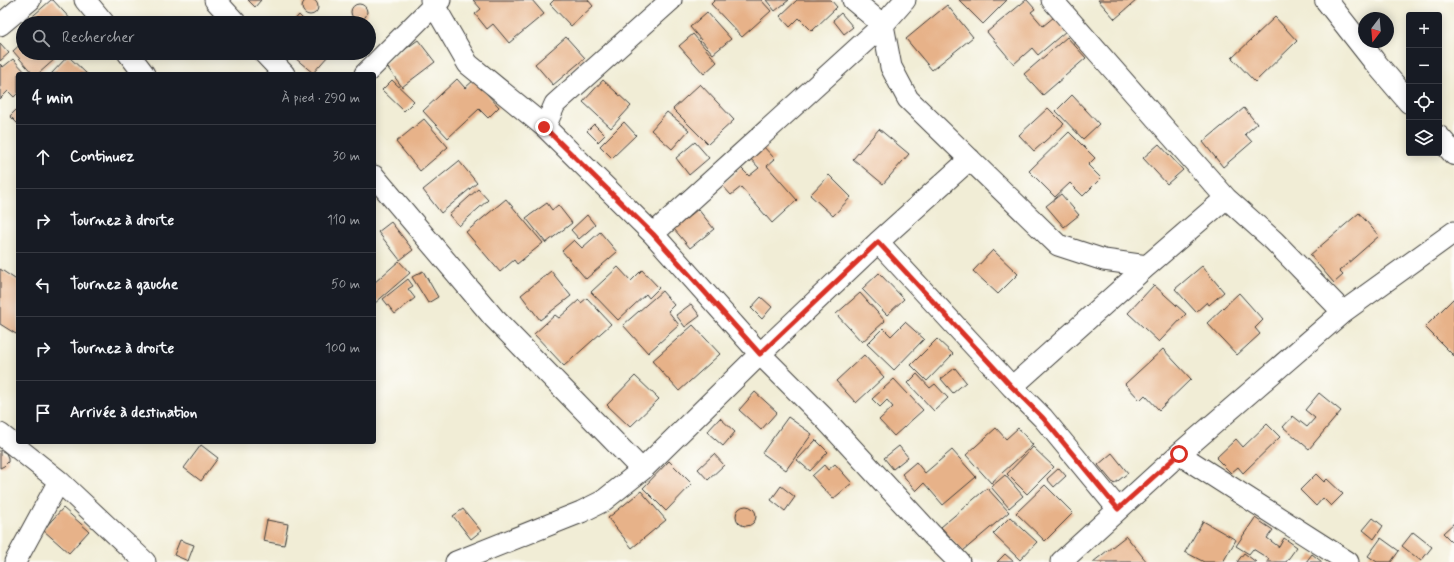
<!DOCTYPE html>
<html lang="fr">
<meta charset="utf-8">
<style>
body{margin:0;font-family:Mynerve,sans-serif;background:#242831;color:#f1f3f6}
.controls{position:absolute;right:12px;top:12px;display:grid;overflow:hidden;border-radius:4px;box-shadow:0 2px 10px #0003}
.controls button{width:36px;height:36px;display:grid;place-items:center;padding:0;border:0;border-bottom:1px solid #363941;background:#171b24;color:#f1f3f6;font:20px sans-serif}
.compass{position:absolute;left:1358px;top:12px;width:36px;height:36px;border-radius:50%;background:#171b24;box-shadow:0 2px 10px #0003;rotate:196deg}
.stop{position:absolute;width:12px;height:12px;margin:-9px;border:3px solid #d93025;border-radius:50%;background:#fff}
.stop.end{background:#d93025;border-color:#fff;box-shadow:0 1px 4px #0008}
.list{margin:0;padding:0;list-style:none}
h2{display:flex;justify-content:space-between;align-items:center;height:52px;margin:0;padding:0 16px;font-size:17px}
h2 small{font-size:13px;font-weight:400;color:#9ea1a6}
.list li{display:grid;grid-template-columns:26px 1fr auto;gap:12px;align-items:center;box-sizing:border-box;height:64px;padding:0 16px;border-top:1px solid #363941}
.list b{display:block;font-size:15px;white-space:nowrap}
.list em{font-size:13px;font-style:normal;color:#9ea1a6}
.icon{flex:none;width:22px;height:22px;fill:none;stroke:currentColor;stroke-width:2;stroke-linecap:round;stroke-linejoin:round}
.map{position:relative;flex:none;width:1454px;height:562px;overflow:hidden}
.search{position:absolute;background:#171b24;box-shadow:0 2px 10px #0003;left:16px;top:16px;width:360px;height:44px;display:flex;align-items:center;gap:10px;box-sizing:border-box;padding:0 14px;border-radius:22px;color:#9ea1a6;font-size:15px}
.panel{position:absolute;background:#171b24;box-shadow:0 2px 10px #0003;left:16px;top:72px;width:360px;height:372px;border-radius:4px}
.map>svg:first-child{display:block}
</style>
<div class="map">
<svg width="1454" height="562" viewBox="0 0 1454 562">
<rect width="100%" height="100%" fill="#fdfcf7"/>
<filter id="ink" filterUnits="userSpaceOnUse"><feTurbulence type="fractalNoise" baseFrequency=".025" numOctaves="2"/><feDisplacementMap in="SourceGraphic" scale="8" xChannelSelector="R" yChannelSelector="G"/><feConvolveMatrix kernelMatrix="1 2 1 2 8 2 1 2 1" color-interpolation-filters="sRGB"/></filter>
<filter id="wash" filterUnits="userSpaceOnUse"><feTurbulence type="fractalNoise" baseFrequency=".012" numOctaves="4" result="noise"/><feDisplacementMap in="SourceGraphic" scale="16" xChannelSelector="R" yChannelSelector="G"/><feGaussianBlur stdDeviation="0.9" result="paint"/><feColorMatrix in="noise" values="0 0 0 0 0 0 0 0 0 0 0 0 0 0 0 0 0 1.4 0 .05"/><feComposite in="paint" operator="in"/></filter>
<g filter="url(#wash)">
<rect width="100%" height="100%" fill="#f1edd6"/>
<g id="blocks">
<path fill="#e7b289" d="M302 7a8 8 0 1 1 16 0a8 8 0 1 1-16 0Z
M 51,0 L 53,0 L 74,23 L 27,23 L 26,22 Z
M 248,0 L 261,0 L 255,7 Z
M 473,0 L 532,0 L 544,14 L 509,43 L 493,24 L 487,29 L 475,14 L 481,9 Z
M 554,0 L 588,0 L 593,6 L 571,26 L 550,4 Z
M 715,0 L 761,0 L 771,11 L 742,37 L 711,4 Z
M 766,0 L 789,0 L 775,11 Z
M 797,0 L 831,0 L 837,7 L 812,31 L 799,18 L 790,27 L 780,16 Z
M 959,0 L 1007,0 L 983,24 Z
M 1026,0 L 1027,0 L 1035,9 L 1031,12 L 1043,26 L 1054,17 L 1066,31 L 1038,55 L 1032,48 L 1014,64 L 987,32 Z
M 1098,0 L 1137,0 L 1115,19 Z
M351 12a8 8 0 1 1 16 0a8 8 0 1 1-16 0Z
M 947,5 L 973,37 L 932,70 L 906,39 Z
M 707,12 L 731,39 L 713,54 L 690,27 Z
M 841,13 L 853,27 L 844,34 L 833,20 Z
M 299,15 L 307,23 L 292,23 Z
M 1275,17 L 1297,41 L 1255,82 L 1232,58 Z
M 693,34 L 717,62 L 704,74 L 679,46 Z
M 566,37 L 585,58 L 553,85 L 535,64 Z
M 1067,37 L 1086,58 L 1043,95 L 1024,74 Z
M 418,40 L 435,62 L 402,87 L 385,64 Z
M 23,42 L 23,53 L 50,53 L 55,59 L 38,74 L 33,74 L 13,51 Z
M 0,43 L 9,53 L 0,61 Z
M 299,53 L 324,53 L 328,56 L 313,73 L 295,58 Z
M 68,56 L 87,74 L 51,74 Z
M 13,59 L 27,74 L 18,74 L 18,93 L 14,97 L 8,91 L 0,99 L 0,64 L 3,67 Z
M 457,79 L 465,88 L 474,80 L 499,107 L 488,118 L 479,109 L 448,138 L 423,111 Z
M 392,80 L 414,101 L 404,111 L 382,90 Z
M 603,80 L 631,106 L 611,128 L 583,102 Z
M 700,84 L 734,120 L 708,144 L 673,109 Z
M 1072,95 L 1099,124 L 1083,139 L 1056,111 Z
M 18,108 L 18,124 L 10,116 Z
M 1048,108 L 1064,124 L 1034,151 L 1019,135 Z
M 1244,108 L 1257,124 L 1245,134 L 1252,142 L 1223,167 L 1203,142 Z
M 667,112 L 689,130 L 672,149 L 651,130 Z
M 424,119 L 448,147 L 420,171 L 396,142 Z
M 624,122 L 636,135 L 612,158 L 600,146 Z
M 594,124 L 605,135 L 598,142 L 587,131 Z
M 879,129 L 909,154 L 883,184 L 853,159 Z
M 1069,132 L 1095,158 L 1088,165 L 1101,178 L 1083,196 L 1070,183 L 1055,197 L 1029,171 Z
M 695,142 L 709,158 L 689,175 L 676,158 Z
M 1159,144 L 1183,170 L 1167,184 L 1143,158 Z
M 762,145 L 775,159 L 767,166 L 797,200 L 772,223 L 741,187 L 731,195 L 722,185 L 741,168 L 749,176 L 759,168 L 749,157 Z
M 459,161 L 477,183 L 441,213 L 423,190 Z
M 829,175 L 851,197 L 833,216 L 810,195 Z
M 478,189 L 488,200 L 459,226 L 449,215 Z
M 1061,194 L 1079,215 L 1064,227 L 1046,206 Z
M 506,199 L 543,243 L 517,264 L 514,260 L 500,272 L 466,232 Z
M 547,203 L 552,210 L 558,205 L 572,223 L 546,243 L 526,218 Z
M 698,209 L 714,229 L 690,248 L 674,229 Z
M 1359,213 L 1379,236 L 1339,271 L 1343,275 L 1334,283 L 1310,255 Z
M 587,215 L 595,225 L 579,239 L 571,230 Z
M 391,222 L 413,250 L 400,260 L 378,232 Z
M 600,232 L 617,252 L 586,279 L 562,251 L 574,240 L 582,248 Z
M 993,250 L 1018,274 L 998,294 L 973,271 Z
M 399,261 L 410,273 L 374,304 L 374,283 Z
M 1202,266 L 1224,292 L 1209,305 L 1207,302 L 1196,312 L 1175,289 Z
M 618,267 L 631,281 L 642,270 L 659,288 L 649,298 L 646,294 L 618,320 L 591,292 Z
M 0,269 L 18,281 L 18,332 L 16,334 L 0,324 Z
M 423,271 L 438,297 L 428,303 L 412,277 Z
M 551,271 L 571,296 L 540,320 L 521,295 Z
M 879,273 L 904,299 L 887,315 L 862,289 Z
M 408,279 L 413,286 L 408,289 L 415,298 L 395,314 L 383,299 Z
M 1154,285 L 1186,314 L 1159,342 L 1128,313 Z
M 662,291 L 674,305 L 668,311 L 679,325 L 648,353 L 623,325 Z
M 860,293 L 885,321 L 862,342 L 836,314 Z
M 1239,293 L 1263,320 L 1255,328 L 1260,334 L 1237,355 L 1207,323 Z
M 761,297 L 772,307 L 762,319 L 751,308 Z
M 587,298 L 611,324 L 564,366 L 534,334 L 555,315 L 559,318 L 579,300 L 581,303 Z
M 1454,298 L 1454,356 L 1425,327 Z
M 691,304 L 700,316 L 685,327 L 676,315 Z
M 905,322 L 924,339 L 894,370 L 867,344 L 883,328 L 891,336 Z
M 693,325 L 720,354 L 679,391 L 652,361 Z
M 937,339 L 953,354 L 927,381 L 911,365 Z
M 1163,349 L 1191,379 L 1159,410 L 1145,395 L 1140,400 L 1125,384 Z
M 864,355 L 884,377 L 856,403 L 836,381 Z
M 955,368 L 966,382 L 953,393 L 941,379 Z
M 917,374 L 930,388 L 935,384 L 948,398 L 934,411 L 908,383 Z
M 635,376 L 659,399 L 630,427 L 607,405 Z
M 894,379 L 923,410 L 894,436 L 879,420 L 893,407 L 887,400 L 880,407 L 872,399 Z
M 755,392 L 777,412 L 761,430 L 739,410 Z
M 1319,393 L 1341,411 L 1309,449 L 1283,427 L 1293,416 L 1307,427 L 1315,418 L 1305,410 Z
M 788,417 L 812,434 L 786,470 L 762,453 Z
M 720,418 L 735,432 L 723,446 L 707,432 Z
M 1267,424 L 1280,437 L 1243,473 L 1238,467 L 1231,473 L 1216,458 L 1236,439 L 1243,447 Z
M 996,428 L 1006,439 L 1018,428 L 1033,445 L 991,483 L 966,455 Z
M 816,440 L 828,452 L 810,471 L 797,460 Z
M 201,445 L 218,458 L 201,481 L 184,468 Z
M 899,446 L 908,457 L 893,469 L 884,458 Z
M 1033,447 L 1054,467 L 1027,494 L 1007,474 Z
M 0,450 L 6,453 L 8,458 L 8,462 L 4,466 L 0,468 Z
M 952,450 L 976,477 L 943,505 L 924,483 L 916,491 L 902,474 L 916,462 L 925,473 Z
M 1112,453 L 1128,473 L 1114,484 L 1098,465 Z
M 714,454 L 724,465 L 708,480 L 698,469 Z
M 669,461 L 692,484 L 666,511 L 643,488 Z
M 835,464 L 852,483 L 833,499 L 812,476 L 824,465 L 828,470 Z
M 1059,468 L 1066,476 L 1054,487 L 1047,479 Z
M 1316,474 L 1324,482 L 1327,479 L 1343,494 L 1331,506 L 1323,498 L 1316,506 L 1300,490 Z
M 1005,475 L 1023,496 L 1009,508 L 991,487 Z
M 1045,485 L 1073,513 L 1045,541 L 1016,513 Z
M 781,486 L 795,497 L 785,511 L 771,500 Z
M 987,488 L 1009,512 L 963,551 L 941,527 Z
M 641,491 L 666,520 L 632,548 L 608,518 Z
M736 516a10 10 0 1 1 20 0a10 10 0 1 1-20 0Z
M 63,508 L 89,531 L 69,553 L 43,530 Z
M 463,509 L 481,531 L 471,539 L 453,516 Z
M 1010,517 L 1037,542 L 1020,560 L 993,534 Z
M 1255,518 L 1273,530 L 1267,538 L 1279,547 L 1284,538 L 1297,547 L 1286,562 L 1267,562 L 1269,559 L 1253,549 L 1249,554 L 1236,546 Z
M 1373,518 L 1383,526 L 1374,539 L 1363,530 Z
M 267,520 L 288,524 L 284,545 L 263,541 Z
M 1203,521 L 1236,540 L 1223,562 L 1204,562 L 1185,552 Z
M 1454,523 L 1454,544 L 1443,533 Z
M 1413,532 L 1432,547 L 1421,561 L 1402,546 Z
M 1126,536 L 1147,562 L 1093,562 Z
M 1381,538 L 1399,551 L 1391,562 L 1377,562 L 1368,556 Z
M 180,540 L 194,545 L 188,561 L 174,555 Z
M 1244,553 L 1256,562 L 1237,562 Z
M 1005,554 L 1014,562 L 997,562 Z
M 1312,554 L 1322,562 L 1306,562 Z"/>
</g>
</g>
<g filter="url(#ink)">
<use href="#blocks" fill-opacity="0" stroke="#3c3b38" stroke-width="1"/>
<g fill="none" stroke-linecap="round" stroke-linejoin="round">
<g stroke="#3c3b38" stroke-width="23">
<path id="minor" d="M 85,0 L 104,23
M 215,0 L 236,23
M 431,0 L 468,64 L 545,127 L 653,234 L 760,354 L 823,417 L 932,535 L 959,562
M 853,0 L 883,25 L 891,67 L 908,99 L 1058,245 L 1104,260 L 1147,266 L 1226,198 L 1274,241 L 1343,312
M 1052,0 L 1226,198
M 0,25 L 30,0
M 128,53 L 144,74
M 264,53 L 284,74
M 365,74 L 433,6 L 440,0
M 545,127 L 555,104 L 671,0
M 374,176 L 494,318 L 642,470
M 653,234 L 883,25 L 905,0
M 878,242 L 970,159
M 1012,387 L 1147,266
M 0,434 L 59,481 L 15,562
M 1179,454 L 1348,562
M 59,481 L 145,562
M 456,562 L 581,512 L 603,501 L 642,470 L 760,354 L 878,242 L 1012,387 L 1043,418 L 1118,509
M 1061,562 L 1179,454 L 1343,312 L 1454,232"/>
</g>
<g stroke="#3c3b38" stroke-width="24">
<path id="major" d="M 1326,0 L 1374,61 L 1409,102
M 1439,137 L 1454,154"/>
</g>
<use href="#minor" stroke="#fff" stroke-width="21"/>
<use href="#major" stroke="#fff" stroke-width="22"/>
</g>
</g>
<g fill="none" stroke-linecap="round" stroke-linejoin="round" filter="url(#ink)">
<path stroke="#d93025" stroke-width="5" d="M 544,127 L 653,234 L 760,354 L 878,242 L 1012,387 L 1043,418 L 1118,509 L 1179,454"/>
</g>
</svg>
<div class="controls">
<button>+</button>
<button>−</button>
<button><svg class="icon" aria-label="locate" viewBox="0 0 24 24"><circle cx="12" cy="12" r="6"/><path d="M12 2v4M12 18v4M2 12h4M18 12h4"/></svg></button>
<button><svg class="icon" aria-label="layers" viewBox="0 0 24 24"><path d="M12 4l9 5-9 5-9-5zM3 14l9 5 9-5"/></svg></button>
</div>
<svg class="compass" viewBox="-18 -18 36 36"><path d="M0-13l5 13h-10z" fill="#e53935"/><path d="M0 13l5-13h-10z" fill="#9ea1a6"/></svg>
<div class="stop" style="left:1179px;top:454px"></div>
<div class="stop end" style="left:544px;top:127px"></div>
<div class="search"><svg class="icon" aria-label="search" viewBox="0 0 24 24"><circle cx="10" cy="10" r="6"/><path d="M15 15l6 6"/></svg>Rechercher</div>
<section class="panel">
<h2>4 min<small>À pied · 290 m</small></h2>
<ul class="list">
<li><svg class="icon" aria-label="ahead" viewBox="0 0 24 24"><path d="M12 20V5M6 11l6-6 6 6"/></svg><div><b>Continuez</b></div><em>30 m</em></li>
<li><svg class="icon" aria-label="right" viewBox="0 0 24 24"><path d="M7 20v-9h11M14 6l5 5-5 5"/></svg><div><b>Tournez à droite</b></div><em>110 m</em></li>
<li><svg class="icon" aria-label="left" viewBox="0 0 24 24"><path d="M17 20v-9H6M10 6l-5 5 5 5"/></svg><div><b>Tournez à gauche</b></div><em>50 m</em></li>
<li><svg class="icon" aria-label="right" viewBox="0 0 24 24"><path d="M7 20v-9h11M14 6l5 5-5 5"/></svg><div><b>Tournez à droite</b></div><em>100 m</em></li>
<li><svg class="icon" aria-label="arrive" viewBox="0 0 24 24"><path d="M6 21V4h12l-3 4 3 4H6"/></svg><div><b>Arrivée à destination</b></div></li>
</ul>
</section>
</div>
